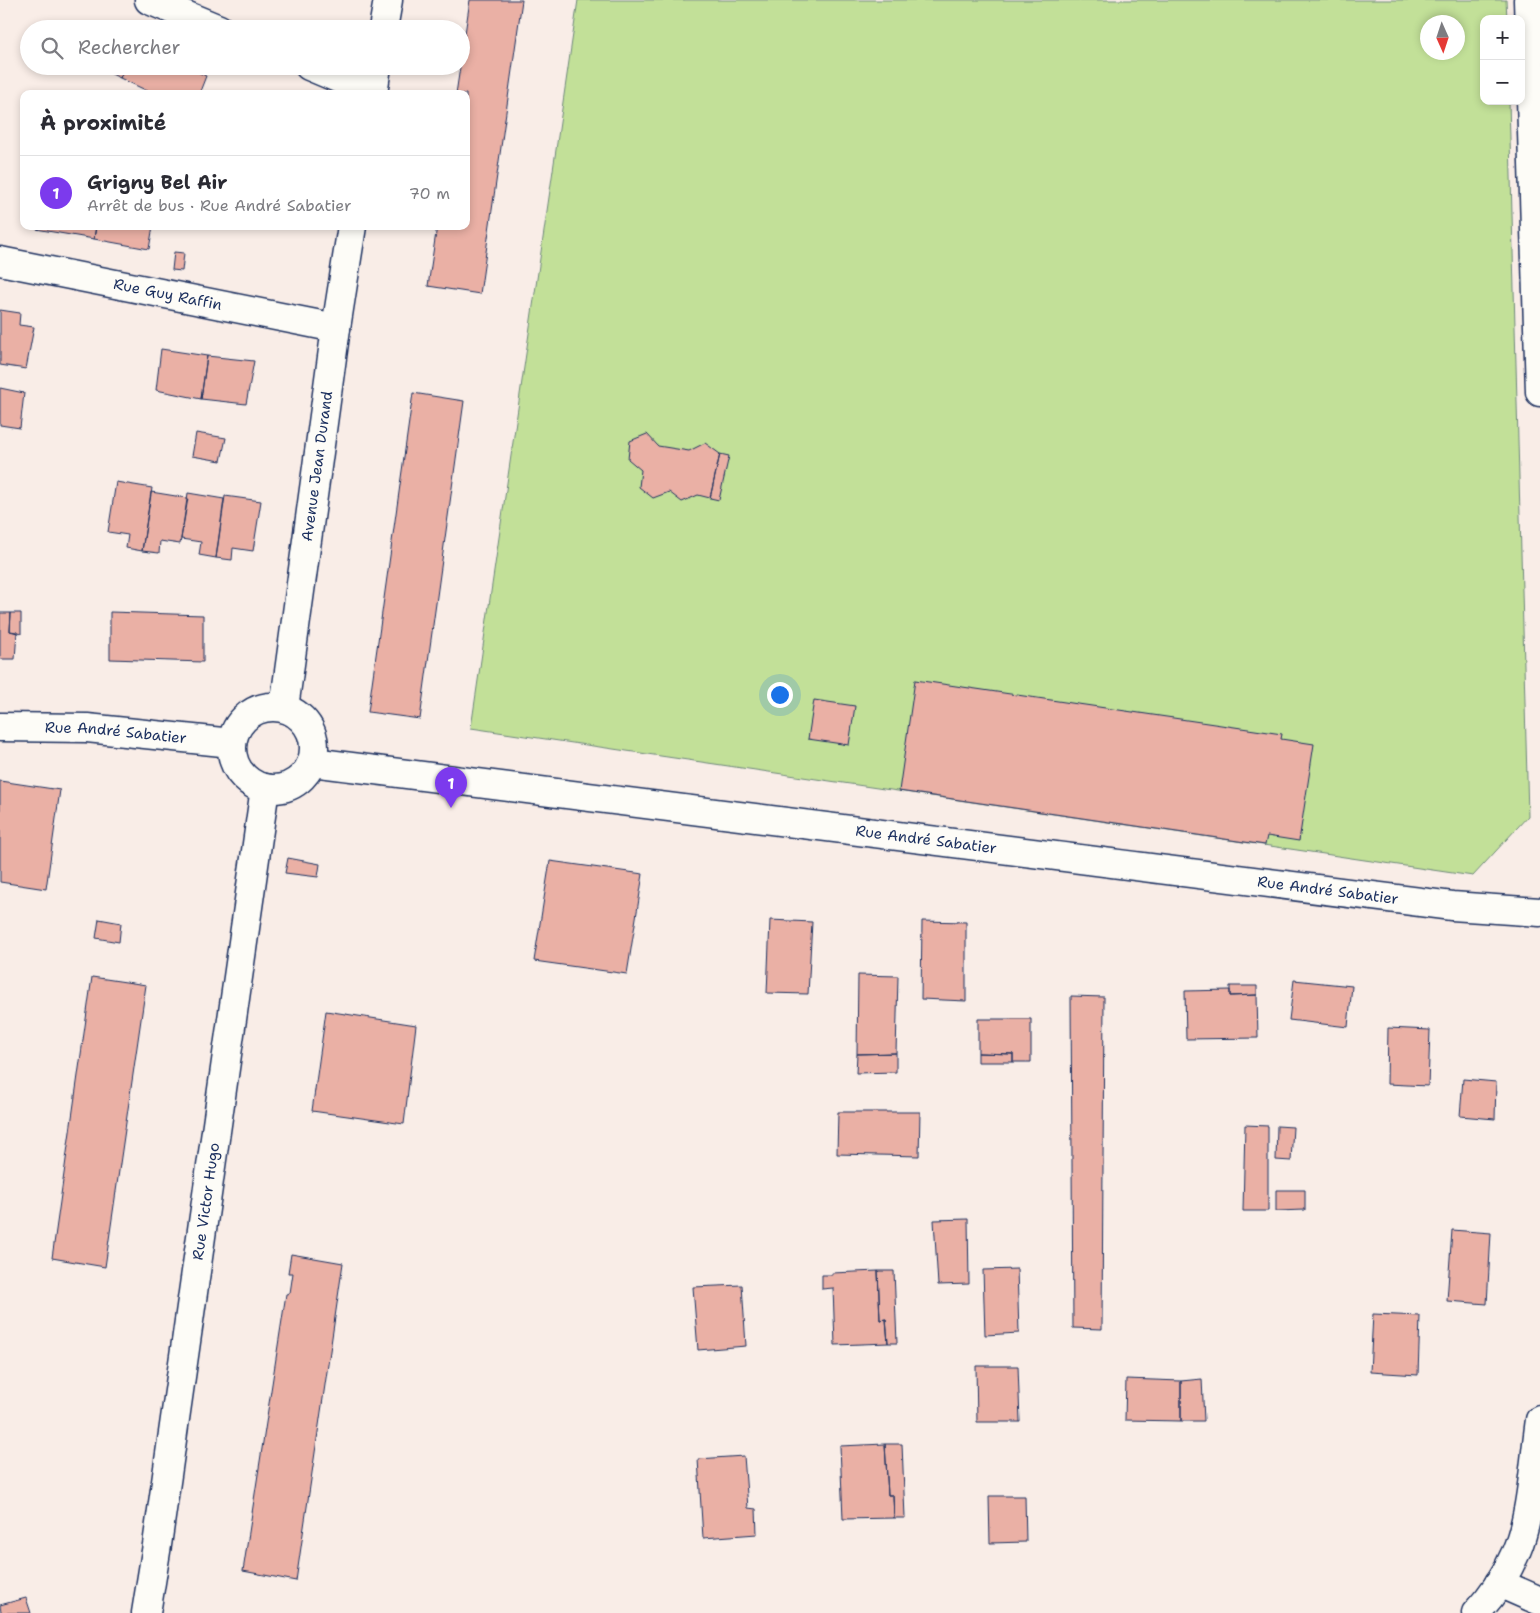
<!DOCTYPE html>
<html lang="fr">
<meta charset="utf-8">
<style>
body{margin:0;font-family:"Shantell Sans",sans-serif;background:#f7f7f7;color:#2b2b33}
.controls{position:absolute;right:15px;top:15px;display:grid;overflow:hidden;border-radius:10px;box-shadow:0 2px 8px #0003}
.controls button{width:45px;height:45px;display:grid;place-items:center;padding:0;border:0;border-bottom:1px solid #e1e1e2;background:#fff;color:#2b2b33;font:25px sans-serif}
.compass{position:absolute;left:1420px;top:15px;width:45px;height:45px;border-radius:50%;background:#fff;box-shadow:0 2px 8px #0003;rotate:177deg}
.you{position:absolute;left:779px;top:694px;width:18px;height:18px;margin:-12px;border:4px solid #fff;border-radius:50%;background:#1a73e8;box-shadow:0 0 0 8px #1a73e833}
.badge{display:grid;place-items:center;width:32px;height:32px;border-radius:50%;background:#7c3aed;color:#fff;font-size:16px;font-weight:700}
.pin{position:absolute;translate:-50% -41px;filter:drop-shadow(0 1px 2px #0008)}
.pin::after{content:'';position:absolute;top:26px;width:18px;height:15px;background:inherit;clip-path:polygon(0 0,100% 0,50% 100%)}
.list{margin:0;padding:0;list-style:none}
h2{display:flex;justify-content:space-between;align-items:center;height:65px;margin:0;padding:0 20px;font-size:21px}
h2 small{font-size:16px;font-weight:400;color:#7c7c81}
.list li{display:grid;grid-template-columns:32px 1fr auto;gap:15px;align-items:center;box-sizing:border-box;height:75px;padding:0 20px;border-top:1px solid #e1e1e2}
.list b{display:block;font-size:19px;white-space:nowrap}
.list p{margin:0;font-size:16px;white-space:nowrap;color:#7c7c81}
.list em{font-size:16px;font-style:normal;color:#7c7c81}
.icon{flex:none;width:28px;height:28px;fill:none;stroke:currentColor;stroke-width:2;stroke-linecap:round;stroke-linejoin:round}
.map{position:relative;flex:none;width:1540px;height:1613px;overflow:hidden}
.search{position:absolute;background:#fff;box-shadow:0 2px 8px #0003;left:20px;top:20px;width:450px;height:55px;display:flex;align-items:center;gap:12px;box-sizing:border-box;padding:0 18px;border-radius:28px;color:#7c7c81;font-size:19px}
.panel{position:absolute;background:#fff;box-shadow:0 2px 8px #0003;left:20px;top:90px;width:450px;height:140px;border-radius:10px}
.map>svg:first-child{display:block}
</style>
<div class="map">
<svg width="1540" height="1613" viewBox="0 0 1540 1613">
<rect width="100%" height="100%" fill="#f9ede7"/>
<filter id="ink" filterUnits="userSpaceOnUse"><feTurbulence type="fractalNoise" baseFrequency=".02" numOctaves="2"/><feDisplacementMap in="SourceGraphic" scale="10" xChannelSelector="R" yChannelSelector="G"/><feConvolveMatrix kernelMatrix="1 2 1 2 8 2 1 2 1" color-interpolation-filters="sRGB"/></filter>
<g filter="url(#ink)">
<path fill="#c2e098" stroke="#6e887b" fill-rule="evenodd" d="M 578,0 L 1506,0 L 1507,19 L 1484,19 L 1484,101 L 1509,101 L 1528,816 L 1473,876 L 471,728 ZM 1428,22 L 1458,22 L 1458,52 L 1428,52 Z"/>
<path fill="#eab0a5" stroke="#1b2f5e" d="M 470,0 L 522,0 L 480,294 L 428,286 L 437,226 L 466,226 L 466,94 L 456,94 Z
M 95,66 L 125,66 L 120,78 Z
M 125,66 L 185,66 L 206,76 L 199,94 L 154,94 L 120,78 Z
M 36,226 L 96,226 L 94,239 L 36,229 Z
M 96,226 L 153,226 L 149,249 L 94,239 Z
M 174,252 L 184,253 L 182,271 L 172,270 Z
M 0,310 L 20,313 L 19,325 L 34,327 L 26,369 L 0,365 Z
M 161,349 L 207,356 L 201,399 L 156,390 Z
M 207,356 L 254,361 L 246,404 L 201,399 Z
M 0,388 L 24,393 L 20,428 L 0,425 Z
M 413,393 L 464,401 L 420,719 L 368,712 Z
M 196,433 L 226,438 L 221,461 L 192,456 Z
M 647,434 L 658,446 L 689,451 L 705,443 L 720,454 L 710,498 L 698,495 L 682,502 L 669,492 L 653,498 L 639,487 L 641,470 L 628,459 L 630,441 Z
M 720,454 L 729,456 L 719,500 L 710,498 Z
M 116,482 L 152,488 L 142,551 L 126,548 L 128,535 L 108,532 Z
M 151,492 L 188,498 L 180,544 L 160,541 L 159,553 L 142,551 Z
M 188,493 L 224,499 L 216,558 L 199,555 L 201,542 L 181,539 Z
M 225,496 L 261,501 L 253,551 L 233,548 L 232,560 L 216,558 Z
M 110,612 L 203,615 L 203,662 L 110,659 Z
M 0,613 L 11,613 L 10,631 L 17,632 L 15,659 L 0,659 Z
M 11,613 L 21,613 L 21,634 L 10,631 Z
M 915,680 L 1282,734 L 1281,739 L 1314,744 L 1299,841 L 1267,836 L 1265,845 L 899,791 Z
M 814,700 L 855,706 L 849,745 L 808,739 Z
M 0,781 L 60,790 L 46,889 L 0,882 Z
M 288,858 L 320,864 L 318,877 L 285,873 Z
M 550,861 L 643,874 L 627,974 L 534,961 Z
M 99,919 L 121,923 L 119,942 L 96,938 Z
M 770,920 L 812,922 L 808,994 L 767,993 Z
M 922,921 L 966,922 L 966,1001 L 921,999 Z
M 858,975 L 898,976 L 896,1053 L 857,1054 Z
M 92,977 L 146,985 L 105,1267 L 52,1258 Z
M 1294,980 L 1352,986 L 1348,1027 L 1289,1020 Z
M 1230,986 L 1257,986 L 1257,995 L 1230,996 Z
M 1230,990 L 1230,996 L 1257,995 L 1258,1038 L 1186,1039 L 1185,991 Z
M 1071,996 L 1104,997 L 1102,1329 L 1073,1328 Z
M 326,1011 L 416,1025 L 404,1124 L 312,1111 Z
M 978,1019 L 1031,1019 L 1031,1062 L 1013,1062 L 1013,1054 L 978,1053 Z
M 1388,1028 L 1430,1030 L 1428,1086 L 1387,1084 Z
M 896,1053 L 896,1072 L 856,1073 L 857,1054 Z
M 978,1053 L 1013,1054 L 1013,1062 L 978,1062 Z
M 1463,1079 L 1496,1082 L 1495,1119 L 1460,1116 Z
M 838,1112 L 920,1112 L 919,1156 L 837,1154 Z
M 1245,1125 L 1268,1126 L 1268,1211 L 1243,1211 Z
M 1277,1126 L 1293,1127 L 1291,1161 L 1276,1160 Z
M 1276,1190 L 1305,1190 L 1305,1210 L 1276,1211 Z
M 968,1219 L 969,1284 L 938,1285 L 934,1220 Z
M 1452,1230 L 1491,1233 L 1487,1304 L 1447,1301 Z
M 291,1254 L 343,1263 L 296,1581 L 243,1571 L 286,1294 L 290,1293 L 293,1273 L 288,1273 Z
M 1017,1269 L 1019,1333 L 985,1335 L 983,1270 Z
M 878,1271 L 880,1320 L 886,1319 L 888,1343 L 835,1345 L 833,1288 L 822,1289 L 822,1275 L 832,1275 L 832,1273 Z
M 878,1271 L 894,1271 L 897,1343 L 888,1343 L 886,1319 L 880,1320 Z
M 742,1285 L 746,1346 L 698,1350 L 693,1287 Z
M 1373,1314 L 1420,1316 L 1418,1375 L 1370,1372 Z
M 976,1366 L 1018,1366 L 1020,1422 L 977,1422 Z
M 1126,1379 L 1181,1381 L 1181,1421 L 1125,1420 Z
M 1202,1379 L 1204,1421 L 1181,1421 L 1181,1381 Z
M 885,1444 L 902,1444 L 905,1518 L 894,1518 L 893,1495 L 888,1495 Z
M 885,1444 L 888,1495 L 893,1495 L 894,1518 L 843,1519 L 840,1446 Z
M 744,1456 L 748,1508 L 756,1509 L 757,1534 L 703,1538 L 698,1459 Z
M 989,1496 L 1025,1496 L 1026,1542 L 990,1543 Z
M 26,1598 L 31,1613 L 1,1613 L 0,1605 Z"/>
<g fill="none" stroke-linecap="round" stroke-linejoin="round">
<g stroke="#1b2f5e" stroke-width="31">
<g id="minor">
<path d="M 149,0 L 219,29"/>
<path d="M 1528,0 L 1540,392"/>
<path d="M 383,29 L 388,0"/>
<path d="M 309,66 L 373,93"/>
<path d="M 373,94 L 377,66"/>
<path id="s1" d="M 0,261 L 336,328"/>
<circle cx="273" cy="748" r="41"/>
<path id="s2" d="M 284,708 L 336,328 L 352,226"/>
<path id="s3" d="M 0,727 L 87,728 L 232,743"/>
<path id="s4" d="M 312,762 L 1452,906 L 1540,912"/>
<path d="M 1499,1583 L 1540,1601"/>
<path id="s5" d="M 146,1613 L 157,1545 L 265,788"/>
<path d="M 1476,1613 C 1492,1596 1507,1573 1516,1552 C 1532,1514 1534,1460 1540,1420"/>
</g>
</g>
<use href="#minor" stroke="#fdfcf7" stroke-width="28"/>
</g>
</g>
<g text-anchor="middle" stroke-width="5" stroke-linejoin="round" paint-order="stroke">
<g font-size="15" fill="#1b2f5e" stroke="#fdfcf7">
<text dy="5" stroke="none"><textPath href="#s1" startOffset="171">Rue Guy Raffin</textPath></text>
<text dy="5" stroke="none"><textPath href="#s2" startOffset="244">Avenue Jean Durand</textPath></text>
<text dy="5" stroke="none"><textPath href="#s3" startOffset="116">Rue André Sabatier</textPath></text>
<text dy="5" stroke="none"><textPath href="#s4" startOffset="619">Rue André Sabatier</textPath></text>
<text dy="5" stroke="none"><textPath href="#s4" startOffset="1024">Rue André Sabatier</textPath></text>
<text dy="5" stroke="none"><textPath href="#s5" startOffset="416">Rue Victor Hugo</textPath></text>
</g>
</g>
</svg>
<div class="controls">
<button>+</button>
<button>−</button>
</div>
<svg class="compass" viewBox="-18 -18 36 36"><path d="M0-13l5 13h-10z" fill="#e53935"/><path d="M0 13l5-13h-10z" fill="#7c7c81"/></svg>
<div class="you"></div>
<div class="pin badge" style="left:451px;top:808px">1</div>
<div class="search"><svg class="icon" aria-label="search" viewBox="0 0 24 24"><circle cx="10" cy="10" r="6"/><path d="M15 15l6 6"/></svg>Rechercher</div>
<section class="panel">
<h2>À proximité<small></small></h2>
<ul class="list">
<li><span class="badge">1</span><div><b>Grigny Bel Air</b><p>Arrêt de bus · Rue André Sabatier</p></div><em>70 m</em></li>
</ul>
</section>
</div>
